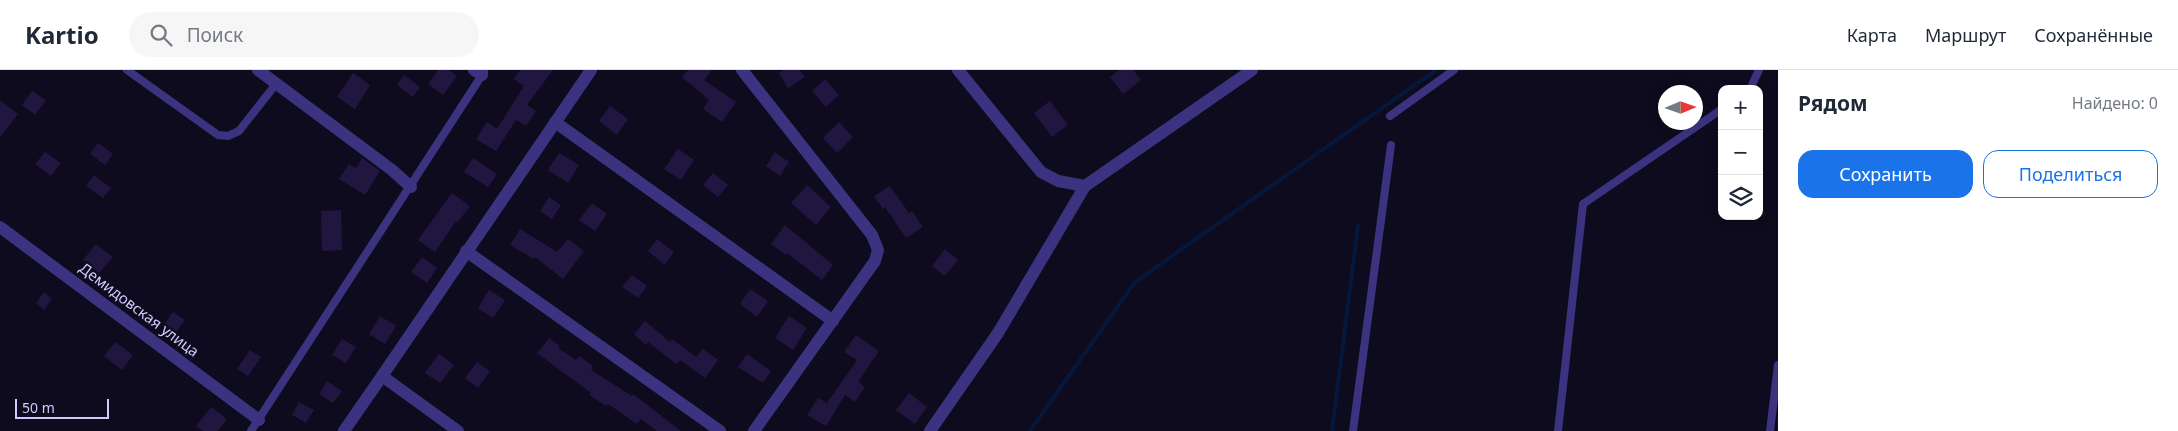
<!DOCTYPE html>
<html lang="ru">
<meta charset="utf-8">
<style>
body{margin:0;font-family:"Noto Sans",sans-serif;background:#f6f6f7;color:#1f2937}
.controls{position:absolute;right:15px;top:15px;display:grid;overflow:hidden;border-radius:10px;box-shadow:0 2px 12px #0003}
.controls button{width:45px;height:45px;display:grid;place-items:center;padding:0;border:0;border-bottom:1px solid #e0e1e3;background:#fff;color:#1f2937;font:25px sans-serif}
.compass{position:absolute;left:1658px;top:15px;width:45px;height:45px;border-radius:50%;background:#fff;box-shadow:0 2px 12px #0003;rotate:88deg}
.scale{position:absolute;left:15px;bottom:12px;width:94px;box-sizing:border-box;padding-left:5px;border:2px solid #d2c8ff;border-top:0;font-size:14px;line-height:18px;white-space:nowrap;color:#d2c8ff;-webkit-text-stroke:4px #0f0b1e;paint-order:stroke}
.list{margin:0;padding:0;list-style:none}
h2{display:flex;justify-content:space-between;align-items:center;height:65px;margin:0;padding:0 20px;font-size:21px}
h2 small{font-size:16px;font-weight:400;color:#747a83}
.actions{display:flex;gap:10px;padding:15px 20px}
.actions a{flex:1;padding:11px 0;border:1px solid #1a73e8;border-radius:15px;text-align:center;font-size:18px;color:#1a73e8}
.actions .main{background:#1a73e8;color:#fff}
.icon{flex:none;width:28px;height:28px;fill:none;stroke:currentColor;stroke-width:2;stroke-linecap:round;stroke-linejoin:round}
.map{position:relative;flex:none;width:1778px;height:361px;overflow:hidden}
header{display:flex;align-items:center;gap:30px;box-sizing:border-box;height:70px;padding:0 25px;background:#fff;border-bottom:1px solid #e0e1e3}
header strong{font-size:24px}
nav{display:flex;gap:28px;margin-inline-start:auto;font-size:18px}
.search{width:350px;height:45px;background:#f6f6f7;display:flex;align-items:center;gap:12px;box-sizing:border-box;padding:0 18px;border-radius:28px;color:#747a83;font-size:19px}
main{display:flex}
aside{flex:1;background:#fff}
.map>svg:first-child{display:block}
</style>
<header>
<strong>Kartio</strong>
<div class="search"><svg class="icon" aria-label="search" viewBox="0 0 24 24"><circle cx="10" cy="10" r="6"/><path d="M15 15l6 6"/></svg>Поиск</div>
<nav><a>Карта</a><a>Маршрут</a><a>Сохранённые</a></nav>
</header>
<main>
<div class="map">
<svg width="1778" height="361" viewBox="0 0 1778 361">
<rect width="100%" height="100%" fill="#0f0b1e"/>
<g fill="none" stroke-linecap="round" stroke-linejoin="round">
<path stroke="#06173c" stroke-width="4" d="M 1030,361 L 1135,212 L 1436,0
M 1332,361 L 1358,155"/>
</g>
<path fill="#211640" d="M 438,0 L 449,0 L 457,6 L 443,25 L 428,14 Z
M 520,0 L 553,0 L 527,35 L 536,41 L 526,56 L 516,50 L 496,81 L 476,69 L 487,52 L 497,59 L 524,16 L 514,9 Z
M 688,0 L 712,0 L 704,10 L 736,32 L 722,52 L 703,39 L 709,30 L 682,7 Z
M 784,0 L 800,0 L 805,7 L 788,18 L 779,3 Z
M 1119,0 L 1133,0 L 1141,10 L 1123,24 L 1110,7 Z
M 353,3 L 370,15 L 355,39 L 337,27 Z
M 404,5 L 420,17 L 413,27 L 397,15 Z
M 825,9 L 839,25 L 826,37 L 812,21 Z
M 32,21 L 46,30 L 35,45 L 22,35 Z
M 0,30 L 18,44 L 0,67 Z
M 1050,31 L 1068,55 L 1052,67 L 1034,43 Z
M 610,36 L 628,49 L 617,65 L 599,51 Z
M 839,52 L 853,67 L 837,83 L 823,68 Z
M 98,73 L 113,84 L 105,95 L 90,84 Z
M 678,79 L 694,90 L 681,110 L 664,99 Z
M 45,82 L 61,93 L 51,106 L 35,94 Z
M 775,82 L 789,92 L 780,106 L 766,96 Z
M 559,83 L 579,95 L 568,113 L 548,100 Z
M 362,88 L 380,101 L 365,125 L 339,109 L 349,94 L 356,98 Z
M 473,88 L 497,104 L 488,117 L 464,102 Z
M 713,103 L 728,115 L 718,127 L 703,115 Z
M 94,105 L 111,118 L 103,128 L 86,116 Z
M 807,115 L 831,137 L 816,155 L 791,133 Z
M 890,116 L 909,143 L 912,141 L 923,157 L 906,168 L 885,137 L 883,139 L 874,126 Z
M 452,123 L 470,136 L 458,152 L 456,151 L 435,182 L 418,170 Z
M 549,127 L 561,135 L 552,149 L 540,141 Z
M 592,133 L 607,144 L 595,161 L 579,150 Z
M 341,140 L 342,180 L 322,181 L 321,141 Z
M 785,155 L 833,195 L 822,210 L 787,183 L 786,185 L 771,174 Z
M 520,159 L 557,182 L 568,169 L 584,181 L 563,209 L 535,187 L 534,189 L 510,175 Z
M 657,169 L 674,182 L 665,195 L 648,181 Z
M 96,174 L 113,187 L 99,203 L 83,190 Z
M 945,179 L 958,190 L 945,206 L 932,196 Z
M 422,187 L 437,198 L 427,213 L 411,202 Z
M 632,205 L 647,216 L 638,228 L 622,217 Z
M 750,219 L 768,231 L 757,247 L 740,234 Z
M 489,220 L 505,230 L 493,248 L 478,238 Z
M 44,222 L 52,229 L 44,240 L 36,233 Z
M 173,242 L 185,250 L 174,265 L 162,257 Z
M 380,246 L 396,256 L 385,274 L 369,264 Z
M 789,246 L 807,258 L 793,280 L 775,268 Z
M 645,251 L 670,272 L 672,269 L 696,287 L 703,279 L 718,290 L 705,308 L 680,290 L 676,294 L 648,272 L 646,275 L 634,264 Z
M 856,265 L 879,281 L 858,312 L 865,317 L 855,332 L 845,325 L 826,356 L 807,345 L 818,328 L 827,333 L 857,290 L 844,282 Z
M 549,268 L 560,276 L 558,278 L 576,290 L 579,286 L 593,296 L 591,300 L 632,326 L 633,324 L 681,361 L 657,361 L 641,349 L 637,354 L 608,334 L 606,336 L 589,325 L 591,323 L 537,283 Z
M 342,269 L 356,277 L 346,293 L 332,285 Z
M 115,272 L 133,285 L 122,300 L 104,286 Z
M 250,280 L 261,287 L 248,306 L 237,299 Z
M 439,284 L 454,295 L 440,313 L 425,303 Z
M 747,284 L 771,301 L 763,313 L 738,297 Z
M 477,292 L 490,301 L 478,318 L 465,308 Z
M 327,311 L 342,321 L 333,333 L 319,324 Z
M 909,323 L 927,337 L 915,354 L 896,340 Z
M 299,332 L 314,340 L 306,353 L 292,345 Z
M 211,337 L 227,349 L 218,361 L 203,361 L 196,356 Z"/>
<g fill="none" stroke-linecap="round" stroke-linejoin="round">
<path stroke="#3b3380" stroke-width="8" d="M 127,0 L 218,65 L 228,66 L 239,61 L 276,14
M 1750,19 L 1759,0
M 1390,46 L 1454,0
M 251,361 L 484,2
M 1353,361 L 1391,75
M 1558,361 L 1583,134 L 1722,39
M 1770,361 L 1778,295"/>
<path stroke="#3b3380" stroke-width="12" d="M 258,0 L 392,100 L 411,117
M 474,0 L 482,5
M 742,0 L 872,165 L 878,180 L 875,191 L 754,361
M 958,0 L 1041,102 L 1058,111 L 1085,116 L 1252,0
M 555,52 L 833,251
M 0,157 L 259,350
M 466,181 L 720,361
M 382,306 L 591,0
M 344,361 L 382,306 L 458,361
M 930,361 L 998,263 L 1085,116"/>
</g>
<g text-anchor="middle" stroke-width="4.5" stroke-linejoin="round" paint-order="stroke">
<g font-size="15" fill="#d2c8ff" stroke="#0f0b1e">
<text transform="translate(139 240) rotate(37)" y="5">Демидовская улица</text>
</g>
</g>
</svg>
<div class="controls">
<button>+</button>
<button>−</button>
<button><svg class="icon" aria-label="layers" viewBox="0 0 24 24"><path d="M12 4l9 5-9 5-9-5zM3 14l9 5 9-5"/></svg></button>
</div>
<svg class="compass" viewBox="-18 -18 36 36"><path d="M0-13l5 13h-10z" fill="#e53935"/><path d="M0 13l5-13h-10z" fill="#747a83"/></svg>
<div class="scale">50 m</div>
</div>
<aside>
<h2>Рядом<small>Найдено: 0</small></h2>
<ul class="list">
</ul>
<div class="actions"><a class="main">Сохранить</a><a>Поделиться</a></div>
</aside>
</main>
